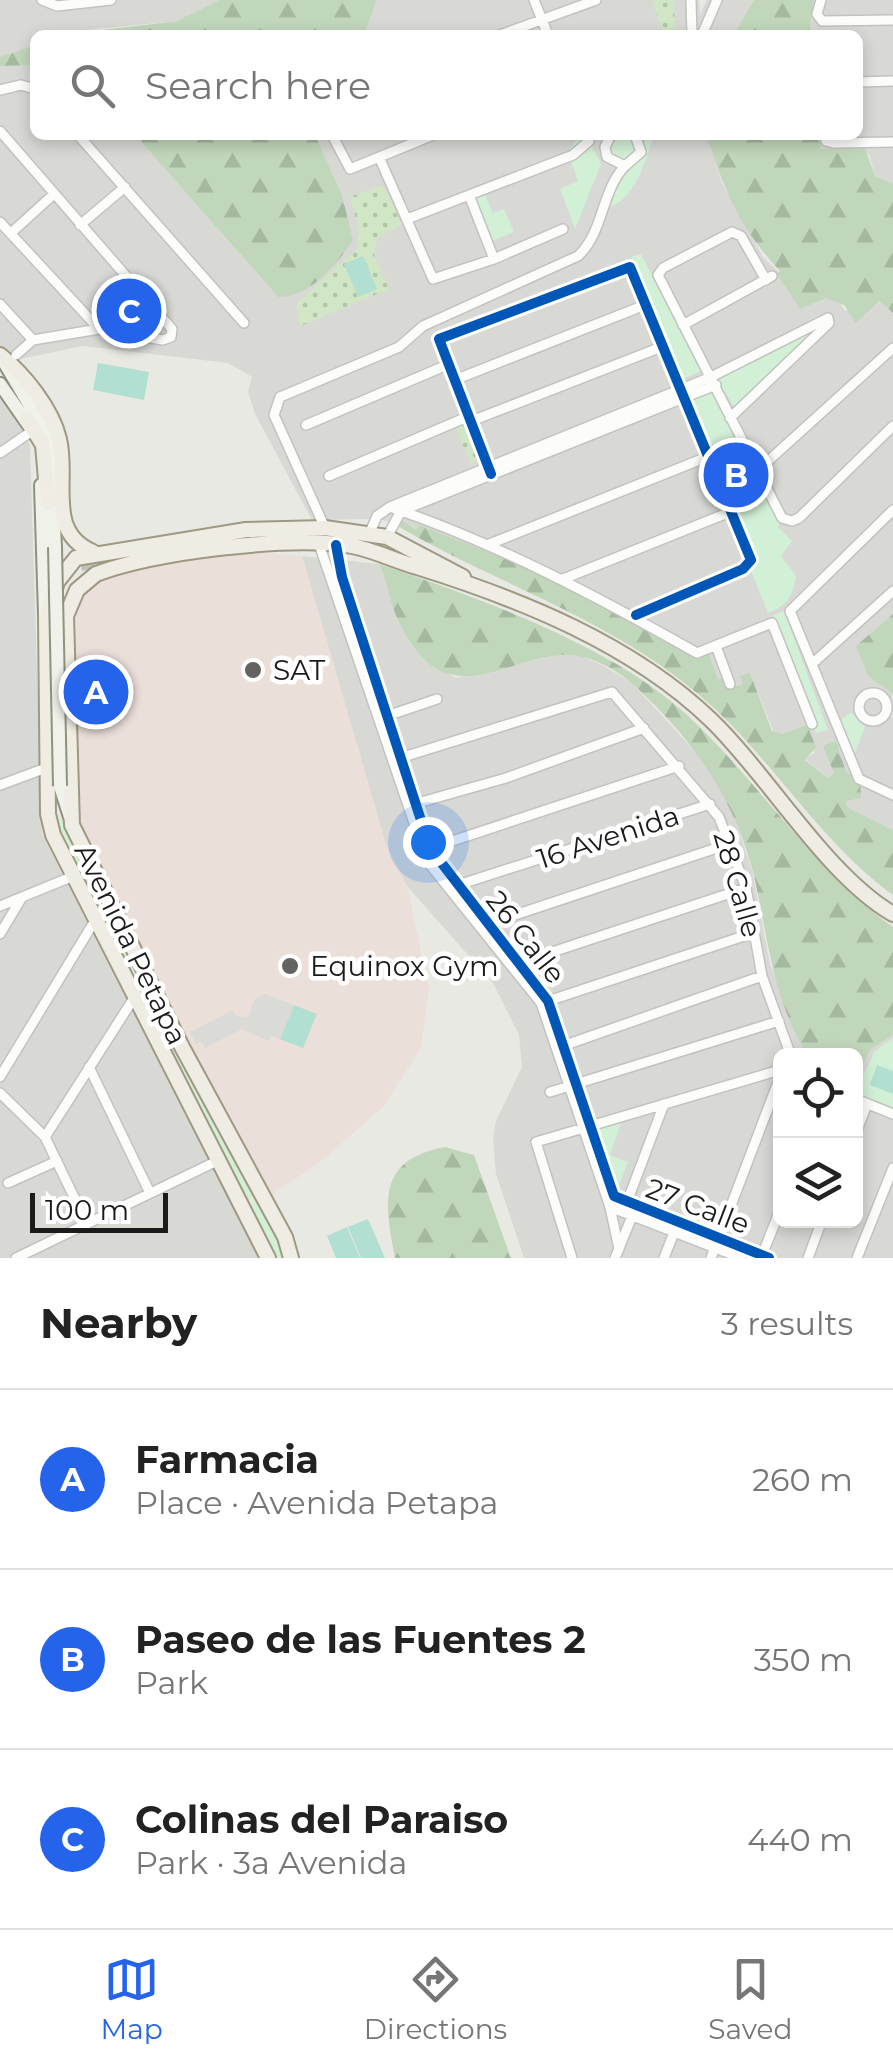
<!DOCTYPE html>
<meta charset="utf-8">
<style>
body{margin:0;font-family:Montserrat,sans-serif;background:#f6f6f6;color:#222}
.controls{position:absolute;right:30px;bottom:30px;display:grid;overflow:hidden;border-radius:15px;box-shadow:0 5px 15px #0003}
.controls button{width:90px;height:90px;display:grid;place-items:center;padding:0;border:0;border-bottom:2px solid #e0e0e0;background:#fff;color:#222;font:50px sans-serif}
.scale{position:absolute;left:30px;bottom:25px;width:138px;box-sizing:border-box;padding-left:10px;border:5px solid #1b1b1b;border-top:0;font-size:28px;line-height:35px;white-space:nowrap;color:#1b1b1b;-webkit-text-stroke:8px #fff;paint-order:stroke}
.you{position:absolute;left:428px;top:842px;width:35px;height:35px;margin:-25px;border:8px solid #fff;border-radius:50%;background:#1a73e8;box-shadow:0 0 0 15px #1a73e833}
.badge{display:grid;place-items:center;width:65px;height:65px;border-radius:50%;background:#2563eb;color:#fff;font-size:32px;font-weight:700}
.pin{position:absolute;translate:-50% -50%;border:5px solid #fff;box-shadow:0 2px 10px #0006}
.list{margin:0;padding:0;list-style:none}
h2{display:flex;justify-content:space-between;align-items:center;height:130px;margin:0;padding:0 40px;font-size:42px}
h2 small{font-size:32px;font-weight:400;color:#767676}
.list li{display:grid;grid-template-columns:65px 1fr auto;gap:30px;align-items:center;box-sizing:border-box;height:180px;padding:0 40px;border-top:2px solid #e0e0e0}
.list b{display:block;font-size:38px;white-space:nowrap}
.list p{margin:0;font-size:32px;white-space:nowrap;color:#767676}
.list em{font-size:32px;font-style:normal;color:#767676}
.icon{flex:none;width:55px;height:55px;fill:none;stroke:currentColor;stroke-width:2;stroke-linecap:round;stroke-linejoin:round}
.map{position:relative;flex:none;width:893px;height:1258px;overflow:hidden}
.search{position:absolute;background:#fff;box-shadow:0 5px 15px #0003;left:30px;right:30px;top:30px;height:110px;display:flex;align-items:center;gap:25px;box-sizing:border-box;padding:0 35px;border-radius:15px;color:#767676;font-size:38px}
.sheet{height:670px;background:#fff}
nav{display:flex;justify-content:space-around;align-items:center;box-sizing:border-box;height:140px;border-top:2px solid #e0e0e0;background:#fff;font-size:28px;color:#767676}
nav a{display:grid;justify-items:center;gap:5px}
nav .on{color:#2563eb}
.map>svg:first-child{display:block}
</style>
<div class="map">
<svg width="893" height="1258" viewBox="0 0 893 1258">
<defs>
<pattern id="grass-dots" width="8" height="8" patternUnits="userSpaceOnUse" patternTransform="scale(2.5)"><rect width="8" height="8" fill="#d1e6c4"/><path d="M2 2h.1M6 6h.1" fill="none" stroke="#b3c5a8" stroke-width="1.8" stroke-linecap="round"/></pattern>
<pattern id="forest-firs" width="22" height="20" patternUnits="userSpaceOnUse" patternTransform="scale(2.5)"><rect width="22" height="20" fill="#c1d7bb"/><path d="M5 1l3.5 6h-7zM16 11l3.5 6h-7z" fill="#a5b8a0"/></pattern>
</defs>
<rect width="100%" height="100%" fill="#e9e9e4"/>
<path fill="#d8d8d5" d="M 0,0 L 219,0 L 177,21 L 35,35 L 35,45 L 0,57 Z
M 377,0 L 699,0 L 700,14 L 707,0 L 754,0 L 733,35 L 364,35 Z
M 814,0 L 893,0 L 893,184 L 875,176 L 869,154 L 821,149 L 819,135 L 858,135 L 858,35 L 809,35 Z
M 35,65 L 35,135 L 135,135 L 278,297 L 342,195 L 315,135 L 706,135 L 723,185 L 763,257 L 811,303 L 826,298 L 838,300 L 845,311 L 879,301 L 893,313 L 893,614 L 872,632 L 860,655 L 870,678 L 883,683 L 893,694 L 888,714 L 893,717 L 893,830 L 847,807 L 846,800 L 860,779 L 832,767 L 834,774 L 828,778 L 805,759 L 815,752 L 782,734 L 775,735 L 750,673 L 743,684 L 732,687 L 719,681 L 709,665 L 666,641 L 499,556 L 419,525 L 416,530 L 378,519 L 312,520 L 255,414 L 248,392 L 252,377 L 228,363 L 83,346 L 0,363 L 0,66 Z
M 0,399 L 23,425 L 30,446 L 42,834 L 216,1176 L 253,1239 L 258,1258 L 0,1258 Z
M 302,556 L 379,564 L 401,627 L 435,667 L 456,678 L 562,654 L 581,656 L 602,665 L 631,682 L 713,771 L 730,804 L 752,870 L 770,964 L 808,1055 L 780,1056 L 780,1220 L 856,1220 L 856,1079 L 870,1050 L 893,1035 L 893,1258 L 524,1258 L 496,1174 L 493,1139 L 496,1121 L 522,1067 L 519,1035 L 493,983 L 407,886 L 386,845 Z"/>
<path fill="#ebdfda" d="M 261,553 L 302,556 L 386,845 L 407,886 L 429,988 L 421,1048 L 384,1106 L 323,1160 L 269,1197 L 83,841 L 69,621 L 77,600 L 108,576 L 195,558 Z"/>
<path fill="url(#grass-dots)" d="M 652,0 L 673,0 L 676,35 L 663,32 Z
M 383,185 L 402,224 L 377,238 L 374,256 L 389,289 L 300,326 L 296,304 L 357,249 L 359,230 L 350,197 Z
M 464,416 L 482,460 L 471,464 L 453,421 Z"/>
<path fill="url(#forest-firs)" d="M 219,0 L 377,0 L 364,35 L 62,35 L 177,21 Z
M 754,0 L 814,0 L 809,35 L 733,35 Z
M 35,45 L 35,65 L 0,66 L 0,57 Z
M 135,135 L 315,135 L 342,195 L 353,241 C 336,265 309,298 278,297 Z
M 706,135 L 819,135 L 821,149 L 865,148 L 875,176 L 893,184 L 893,313 L 879,301 L 856,323 L 844,305 L 826,298 L 800,309 L 777,274 L 780,271 C 738,226 726,193 706,135 Z
M 400,519 L 416,530 L 419,525 L 553,577 L 619,610 L 684,651 L 709,654 L 718,680 L 727,677 L 732,687 L 743,684 L 740,676 L 750,673 L 772,731 L 782,734 L 807,725 L 816,747 L 805,760 L 828,778 L 834,773 L 823,746 L 836,741 L 846,772 L 860,779 L 861,798 L 846,801 L 847,807 L 893,830 L 893,895 C 817,840 770,754 698,694 C 609,618 494,583 394,524 Z
M 379,564 C 476,597 611,645 686,714 C 759,781 812,869 893,927 L 893,1035 L 870,1050 L 856,1079 L 856,1056 L 808,1055 C 771,999 768,932 752,868 C 731,793 692,739 635,686 C 617,669 585,652 560,655 C 494,663 446,711 402,628 C 391,609 388,584 379,564 Z
M 893,614 L 893,694 L 868,676 L 856,646 Z
M 445,1147 L 474,1155 L 511,1258 L 395,1258 C 384,1201 377,1160 445,1147 Z"/>
<path fill="#d2f0d6" d="M 612,135 L 633,135 L 639,142 L 634,161 L 613,162 L 607,142 Z
M 647,135 L 654,135 C 646,159 635,201 607,208 L 619,169 L 638,163 Z
M 579,136 L 590,143 L 601,164 L 575,229 L 560,189 L 578,181 L 568,152 Z
M 482,188 L 493,213 L 504,209 L 514,232 L 487,243 L 466,195 Z
M 641,254 L 701,371 L 680,380 L 631,257 Z
M 131,288 L 164,325 L 161,330 L 96,319 Z
M 819,315 L 824,319 L 734,407 L 716,378 Z
M 716,385 L 781,518 L 778,527 L 792,541 L 781,556 L 796,576 C 792,597 788,605 768,613 L 682,400 Z
M 784,611 L 828,730 L 816,733 L 773,615 Z
M 850,713 L 868,720 L 852,760 L 840,720 Z
M 65,817 L 145,987 L 134,994 L 54,821 Z
M 148,994 L 254,1195 L 245,1205 L 137,1000 Z
M 893,1038 L 893,1110 L 856,1095 L 856,1089 L 875,1051 Z
M 623,1117 L 610,1155 L 628,1162 L 619,1186 L 597,1126 Z
M 256,1199 L 286,1258 L 272,1258 L 248,1208 Z"/>
<path fill="#b1dfd1" d="M 363,256 L 377,289 L 358,297 L 344,264 Z
M 98,363 L 149,372 L 144,400 L 93,390 Z
M 294,1005 L 317,1014 L 303,1048 L 280,1039 Z
M 877,1065 L 893,1071 L 893,1094 L 870,1085 Z
M 368,1219 L 385,1258 L 361,1258 L 348,1227 Z
M 347,1227 L 360,1258 L 336,1258 L 327,1236 Z"/>
<path fill="#dadad7" d="M 265,994 L 294,1005 L 280,1039 L 272,1036 L 269,1041 L 243,1030 L 242,1023 L 242,1029 L 205,1048 L 201,1041 L 196,1044 L 190,1032 L 233,1010 L 236,1016 L 248,1017 L 255,999 Z"/>
<g fill="none" stroke-linecap="round" stroke-linejoin="round">
<path stroke="#c0c0bc" stroke-width="14" stroke-dasharray="14 7" stroke-linecap="butt" d="M 60,567 L 148,554"/>
<g stroke="#c2c2c0" stroke-width="12">
<path id="street" d="M 42,0 L 57,6 L 111,0
M 534,0 L 548,35
M 691,0 L 692,35
M 821,0 L 817,14 L 822,21 L 893,20
M 500,35 L 596,0
M 702,35 L 717,0
M 858,82 L 893,81
M 0,90 L 21,85 L 35,89
M 0,131 L 172,329 L 171,337 L 163,340 L 99,329 L 33,340 L 16,355
M 78,135 L 244,323
M 332,135 L 350,169 L 433,135
M 611,135 L 605,147 L 607,157 L 625,166 L 641,152 L 635,135
M 824,135 L 826,141 L 835,143 L 893,142
M 379,157 L 433,279 L 494,259 L 563,229
M 469,195 L 494,259
M 407,219 L 573,155 L 589,141
M 0,222 L 99,329
M 80,225 L 125,187
M 11,233 L 54,194
M 766,280 L 741,236 L 732,232 L 663,268 L 658,275 L 782,518 L 792,521 L 799,518 L 893,426
M 0,304 L 33,340
M 683,325 L 772,276
M 452,381 L 645,305
M 730,418 L 829,323 L 828,318
M 469,422 L 664,346
M 306,425 L 447,365
M 0,453 L 32,431
M 757,471 L 893,348
M 491,474 L 439,339 L 630,267 L 751,560 L 743,569 L 636,615
M 329,476 L 467,417
M 390,507 C 499,544 598,597 697,653 L 772,623 L 812,724
M 893,510 L 790,611 L 859,779 L 893,795
M 325,528 L 274,415 L 280,397 L 399,347 L 423,326 L 578,256 C 604,232 601,191 625,166
M 370,532 L 377,516 L 390,507 L 711,377 L 828,318
M 387,537 L 401,511 L 716,385
M 319,544 L 427,861 L 541,1003 L 610,1207 L 619,1249
M 336,545 L 342,577 L 430,848 L 548,1001 L 614,1196 L 769,1258
M 487,545 L 707,457
M 563,579 L 730,512
M 716,646 L 730,684
M 812,664 L 893,591
M859 707a14 14 0 1 1 28 0a14 14 0 1 1-28 0Z
M 387,716 L 437,699
M 400,758 L 612,692 L 719,817 L 746,888 L 762,976 L 791,1056
M 0,785 L 46,768
M 414,804 L 506,778 L 644,728
M 425,850 L 679,766
M 455,886 L 710,804
M 0,906 L 71,877
M 488,924 L 732,843
M 0,934 L 21,899
M 516,964 L 746,888
M 542,1003 L 753,933
M 557,1048 L 762,976
M 89,1067 L 150,1193
M 0,1077 L 94,922
M 550,1092 L 779,1021
M 0,1093 L 45,1137 L 87,1224
M 856,1099 L 893,1114
M 856,1133 L 867,1104
M 45,1137 L 134,998
M 8,1183 L 57,1161
M 627,1202 L 664,1104
M 610,1207 L 741,1258
M 16,1258 L 217,1161
M 572,1258 L 536,1142 L 780,1070
M 615,1258 L 633,1214
M 664,1258 L 675,1230
M 711,1258 L 780,1077
M 761,1258 L 780,1210
M 808,1258 L 822,1220
M 857,1258 L 893,1168"/>
</g>
<g stroke="#8e927e" stroke-width="16">
<path id="secondary" d="M 4,362 L 50,440 L 55,547
M 0,384 L 30,427
M 41,485 L 45,615
M 60,786 L 71,820"/>
</g>
<g stroke="#9e9983" stroke-width="18">
<path id="primary" d="M 0,355 C 24,374 52,409 59,439 C 69,480 45,532 93,552
M 27,419 L 43,445 L 48,503
M 268,1258 L 53,835 L 48,814 L 46,618 L 57,582 L 76,558 L 246,530 L 325,528 L 387,537 L 463,577
M 291,1258 L 285,1237 L 182,1047 L 72,825 L 66,616 L 77,590 L 96,574 C 155,552 290,535 352,546 C 374,550 395,561 417,567 C 520,599 632,644 711,720 C 769,776 826,875 893,914"/>
</g>
<use href="#street" stroke="#fcfcfb" stroke-width="9"/>
<use href="#secondary" stroke="#f0f2e9" stroke-width="12"/>
<use href="#primary" stroke="#efece3" stroke-width="14"/>
<g stroke="#8e927e" stroke-width="16" stroke-linecap="butt">
<path id="secondary-bridge" d="M 55,547 L 60,786"/>
</g>
<use href="#secondary-bridge" stroke="#f0f2e9" stroke-width="12"/>
<g stroke="#fff" stroke-width="16">
<path id="cycleway" d="M 491,474 L 439,339 L 630,267 L 751,560 L 743,569 L 636,615
M 336,545 L 342,577 L 430,848 L 548,1001 L 614,1196 L 769,1258"/>
</g>
<use href="#cycleway" stroke="#0057b8" stroke-width="10"/>
</g>
<g fill="#636361" stroke="#fff" stroke-width="4">
<circle cx="253" cy="670" r="10"/>
<circle cx="290" cy="966" r="10"/>
</g>
<g text-anchor="middle" stroke-width="9" stroke-linejoin="round" paint-order="stroke">
<g font-size="28" fill="#1b1b1b" stroke="#fff" text-anchor="start">
<text x="273" y="680">SAT</text>
<text x="310" y="976">Equinox Gym</text>
</g>
<g font-size="28" fill="#1b1b1b" stroke="#fff">
<text transform="translate(608 837) rotate(-18)" y="10">16 Avenida</text>
<text transform="translate(738 884) rotate(74)" y="10">28 Calle</text>
<text transform="translate(526 937) rotate(52)" y="10">26 Calle</text>
<text transform="translate(131 944) rotate(64)" y="10">Avenida Petapa</text>
<text transform="translate(698 1206) rotate(21)" y="10">27 Calle</text>
</g>
</g>
</svg>
<div class="controls">
<button><svg class="icon" aria-label="locate" viewBox="0 0 24 24"><circle cx="12" cy="12" r="6"/><path d="M12 2v4M12 18v4M2 12h4M18 12h4"/></svg></button>
<button><svg class="icon" aria-label="layers" viewBox="0 0 24 24"><path d="M12 4l9 5-9 5-9-5zM3 14l9 5 9-5"/></svg></button>
</div>
<div class="scale">100 m</div>
<div class="you"></div>
<div class="pin badge" style="left:96px;top:692px">A</div>
<div class="pin badge" style="left:736px;top:475px">B</div>
<div class="pin badge" style="left:129px;top:311px">C</div>
<div class="search"><svg class="icon" aria-label="search" viewBox="0 0 24 24"><circle cx="10" cy="10" r="6"/><path d="M15 15l6 6"/></svg>Search here</div>
</div>
<section class="sheet">
<h2>Nearby<small>3 results</small></h2>
<ul class="list">
<li><span class="badge">A</span><div><b>Farmacia</b><p>Place · Avenida Petapa</p></div><em>260 m</em></li>
<li><span class="badge">B</span><div><b>Paseo de las Fuentes 2</b><p>Park</p></div><em>350 m</em></li>
<li><span class="badge">C</span><div><b>Colinas del Paraiso</b><p>Park · 3a Avenida</p></div><em>440 m</em></li>
</ul>
</section>
<nav>
<a class="on"><svg class="icon" aria-label="map" viewBox="0 0 24 24"><path d="M3 6l6-2 6 2 6-2v14l-6 2-6-2-6 2zM9 4v14M15 6v14"/></svg>Map</a>
<a><svg class="icon" aria-label="directions" viewBox="0 0 24 24"><path d="M12 3l9 9-9 9-9-9zM9 14v-3h6M13 9l2 2-2 2"/></svg>Directions</a>
<a><svg class="icon" aria-label="saved" viewBox="0 0 24 24"><path d="M7 4h10v16l-5-4-5 4z"/></svg>Saved</a>
</nav>
